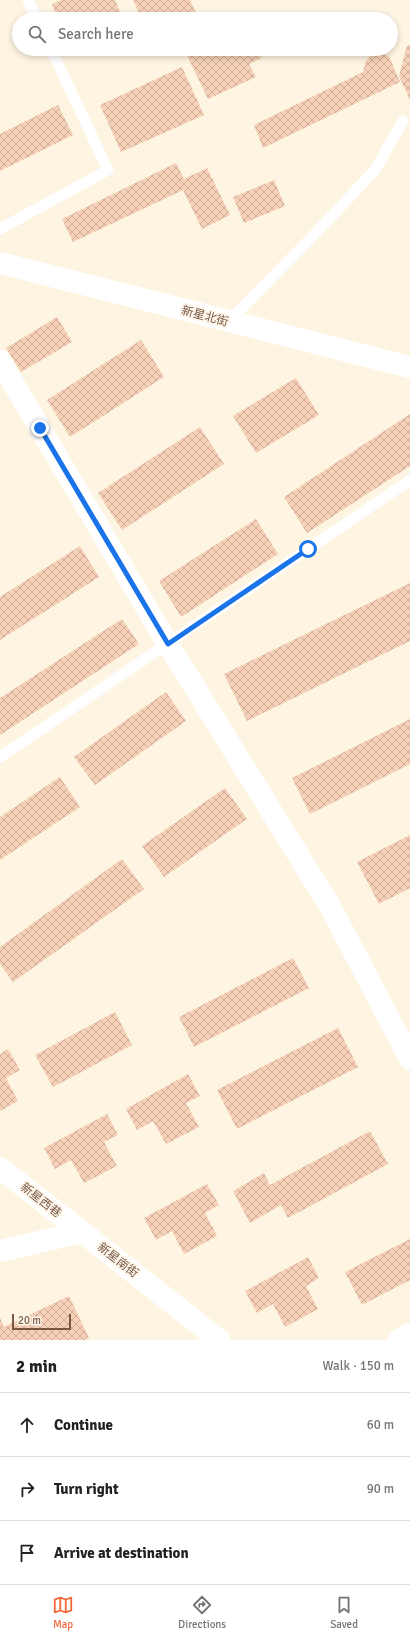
<!DOCTYPE html>
<meta charset="utf-8">
<style>
body{margin:0;font-family:Signika,"Noto Sans SC",sans-serif;background:#f6f6f6;color:#202124}
.scale{position:absolute;left:12px;bottom:10px;width:59px;box-sizing:border-box;padding-left:4px;border:2px solid #795946;border-top:0;font-size:11px;line-height:14px;white-space:nowrap;color:#795946;-webkit-text-stroke:3px #fff7eb;paint-order:stroke}
.stop{position:absolute;width:12px;height:12px;margin:-9px;border:3px solid #1a73e8;border-radius:50%;background:#fff}
.stop.end{background:#1a73e8;border-color:#fff;box-shadow:0 1px 4px #0008}
.list{margin:0;padding:0;list-style:none}
h2{display:flex;justify-content:space-between;align-items:center;height:52px;margin:0;padding:0 16px;font-size:17px}
h2 small{font-size:13px;font-weight:400;color:#757577}
.list li{display:grid;grid-template-columns:26px 1fr auto;gap:12px;align-items:center;box-sizing:border-box;height:64px;padding:0 16px;border-top:1px solid #e0e0e0}
.list b{display:block;font-size:15px;white-space:nowrap}
.list em{font-size:13px;font-style:normal;color:#757577}
.icon{flex:none;width:22px;height:22px;fill:none;stroke:currentColor;stroke-width:2;stroke-linecap:round;stroke-linejoin:round}
.map{position:relative;flex:none;width:410px;height:1340px;overflow:hidden}
.search{position:absolute;background:#fff;box-shadow:0 2px 6px #0003;left:12px;right:12px;top:12px;height:44px;display:flex;align-items:center;gap:10px;box-sizing:border-box;padding:0 14px;border-radius:22px;color:#757577;font-size:15px}
.sheet{height:244px;background:#fff}
nav{display:flex;justify-content:space-around;align-items:center;box-sizing:border-box;height:56px;border-top:1px solid #e0e0e0;background:#fff;font-size:11px;color:#757577}
nav a{display:grid;justify-items:center;gap:2px}
nav .on{color:#f4673b}
.map>svg:first-child{display:block}
</style>
<div class="map">
<svg width="410" height="1340" viewBox="0 0 410 1340">
<defs>
<pattern id="building-cross-hatch" width="8" height="8" patternUnits="userSpaceOnUse"><rect width="8" height="8" fill="#f7d1b7"/><path d="M0 0l8 8M0 8l8-8" fill="none" stroke="#cdad97"/></pattern>
</defs>
<rect width="100%" height="100%" fill="#fef4e2"/>
<path fill="url(#building-cross-hatch)" d="M 61,0 L 115,0 L 120,12 L 106,19 L 58,19 L 52,4 Z
M 133,0 L 190,0 L 199,19 L 170,19 L 169,16 L 161,19 L 142,19 Z
M 240,11 L 244,19 L 223,19 Z
M 410,45 L 410,100 L 399,76 L 407,46 Z
M 184,49 L 258,49 L 262,58 L 249,64 L 256,77 L 208,99 Z
M 378,53 L 389,56 L 400,82 L 263,148 L 254,125 L 363,72 L 366,61 L 371,55 Z
M 182,67 L 204,115 L 121,152 L 100,105 Z
M 58,105 L 73,135 L 0,171 L 0,134 Z
M 176,163 L 184,179 L 207,168 L 230,215 L 202,229 L 183,190 L 73,242 L 62,219 Z
M 274,180 L 285,206 L 244,223 L 233,197 Z
M 57,317 L 72,342 L 21,372 L 6,348 Z
M 141,340 L 164,377 L 70,437 L 47,400 Z
M 296,378 L 319,415 L 256,453 L 233,416 Z
M 410,414 L 410,466 L 307,533 L 284,497 Z
M 200,427 L 224,464 L 122,530 L 98,493 Z
M 256,519 L 278,554 L 181,617 L 159,581 Z
M 80,546 L 99,577 L 0,640 L 0,597 Z
M 410,583 L 410,641 L 247,721 L 224,674 Z
M 122,619 L 139,644 L 0,735 L 0,698 Z
M 166,692 L 186,721 L 95,785 L 74,757 Z
M 410,719 L 410,764 L 310,814 L 292,778 Z
M 60,777 L 80,807 L 0,860 L 0,817 Z
M 225,788 L 247,819 L 164,877 L 142,846 Z
M 410,835 L 410,888 L 379,904 L 357,862 Z
M 122,859 L 144,889 L 13,982 L 0,964 L 0,947 Z
M 293,958 L 309,988 L 194,1047 L 179,1017 Z
M 115,1012 L 132,1045 L 53,1087 L 35,1055 Z
M 338,1028 L 358,1067 L 237,1129 L 217,1090 Z
M 8,1049 L 20,1070 L 6,1078 L 18,1101 L 0,1111 L 0,1054 Z
M 188,1074 L 200,1096 L 186,1103 L 199,1127 L 166,1144 L 153,1121 L 137,1130 L 126,1109 Z
M 107,1114 L 118,1135 L 104,1142 L 117,1166 L 84,1183 L 71,1160 L 55,1169 L 44,1148 Z
M 370,1131 L 388,1164 L 288,1218 L 281,1205 L 250,1223 L 233,1191 L 264,1173 L 270,1185 Z
M 207,1184 L 219,1205 L 205,1213 L 217,1236 L 184,1254 L 172,1231 L 156,1240 L 144,1218 Z
M 410,1239 L 410,1280 L 362,1305 L 345,1272 Z
M 308,1257 L 319,1278 L 306,1286 L 318,1309 L 285,1327 L 273,1304 L 257,1313 L 245,1291 Z
M 69,1296 L 89,1338 L 84,1340 L 0,1340 L 0,1318 L 4,1327 Z"/>
<g fill="none" stroke-linecap="round" stroke-linejoin="round">
<path stroke="#fff" stroke-width="11" d="M 28,0 L 37,19
M 0,229 L 108,170 L 51,49
M 228,322 L 312,237 L 375,170 L 403,121
M 0,757 L 410,480"/>
<path stroke="#fff" stroke-width="22" d="M 0,263 L 410,367
M 0,361 L 168,644 L 331,908 L 410,1059
M 0,1168 L 82,1232
M 0,1251 L 82,1232 L 219,1340
M 399,1340 L 410,1334"/>
</g>
<g fill="none" stroke-linecap="round" stroke-linejoin="round">
<path stroke="#1a73e8" stroke-width="5" d="M 40,428 L 168,644 L 308,549"/>
</g>
<g text-anchor="middle" stroke-width="4" stroke-linejoin="round" paint-order="stroke">
<g font-size="12" fill="#795946" stroke="#fff7eb">
<text transform="translate(205 316) rotate(15)" y="4">新星北街</text>
<text transform="translate(41 1200) rotate(38)" y="4">新星西巷</text>
<text transform="translate(118 1260) rotate(38)" y="4">新星南街</text>
</g>
</g>
</svg>
<div class="scale">20 m</div>
<div class="stop" style="left:308px;top:549px"></div>
<div class="stop end" style="left:40px;top:428px"></div>
<div class="search"><svg class="icon" aria-label="search" viewBox="0 0 24 24"><circle cx="10" cy="10" r="6"/><path d="M15 15l6 6"/></svg>Search here</div>
</div>
<section class="sheet">
<h2>2 min<small>Walk · 150 m</small></h2>
<ul class="list">
<li><svg class="icon" aria-label="ahead" viewBox="0 0 24 24"><path d="M12 20V5M6 11l6-6 6 6"/></svg><div><b>Continue</b></div><em>60 m</em></li>
<li><svg class="icon" aria-label="right" viewBox="0 0 24 24"><path d="M7 20v-9h11M14 6l5 5-5 5"/></svg><div><b>Turn right</b></div><em>90 m</em></li>
<li><svg class="icon" aria-label="arrive" viewBox="0 0 24 24"><path d="M6 21V4h12l-3 4 3 4H6"/></svg><div><b>Arrive at destination</b></div></li>
</ul>
</section>
<nav>
<a class="on"><svg class="icon" aria-label="map" viewBox="0 0 24 24"><path d="M3 6l6-2 6 2 6-2v14l-6 2-6-2-6 2zM9 4v14M15 6v14"/></svg>Map</a>
<a><svg class="icon" aria-label="directions" viewBox="0 0 24 24"><path d="M12 3l9 9-9 9-9-9zM9 14v-3h6M13 9l2 2-2 2"/></svg>Directions</a>
<a><svg class="icon" aria-label="saved" viewBox="0 0 24 24"><path d="M7 4h10v16l-5-4-5 4z"/></svg>Saved</a>
</nav>
